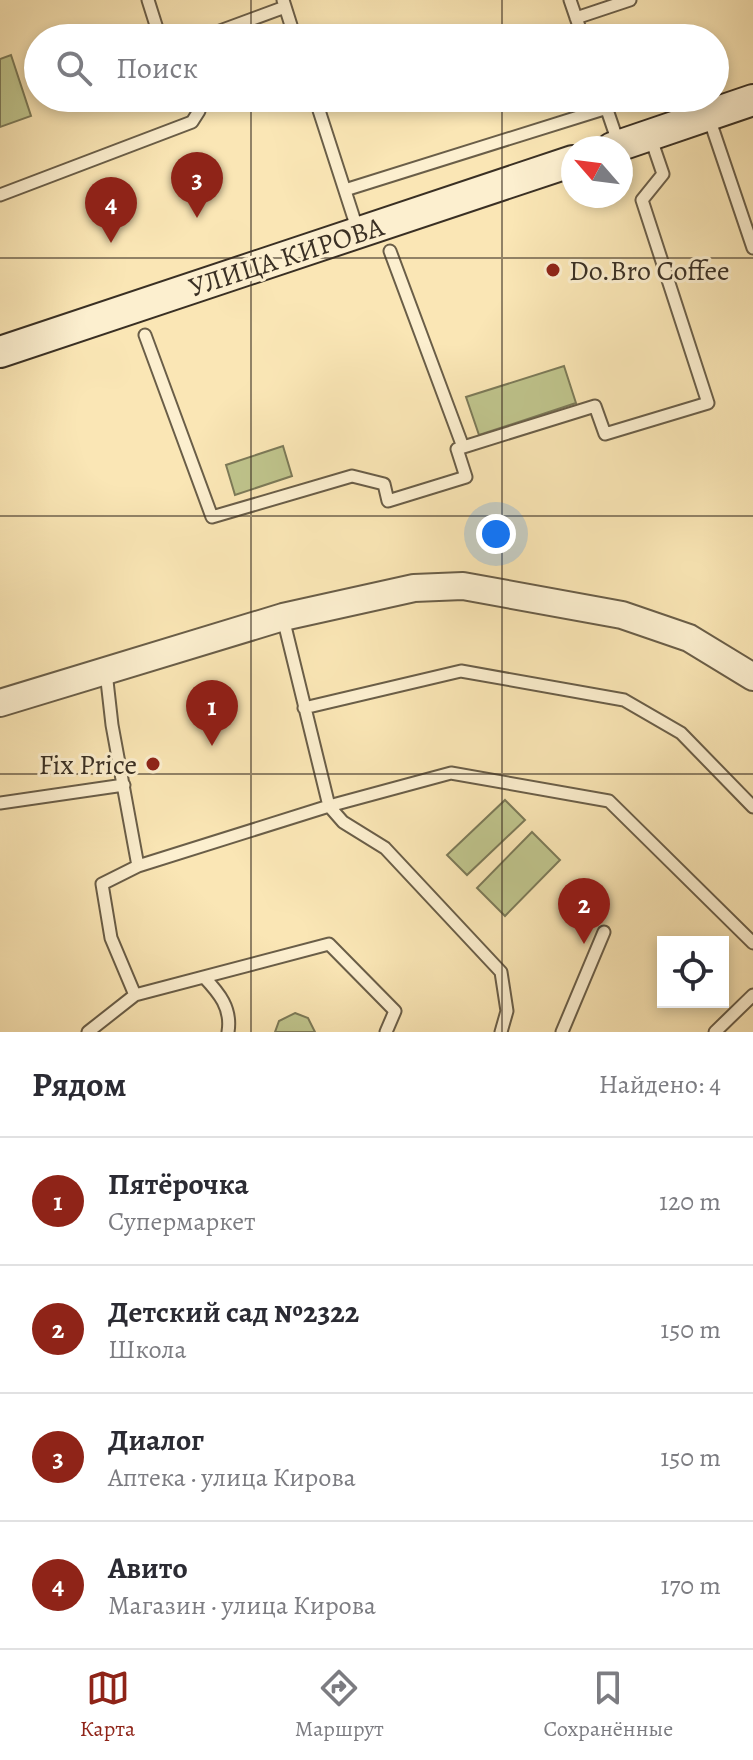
<!DOCTYPE html>
<html lang="ru">
<meta charset="utf-8">
<style>
body{margin:0;font-family:Alegreya,serif;background:#f2f2f3;color:#2b2b33}
.controls{position:absolute;right:24px;bottom:24px;display:grid;overflow:hidden;border-radius:0px;box-shadow:0 4px 12px #0003}
.controls button{width:72px;height:72px;display:grid;place-items:center;padding:0;border:0;border-bottom:2px solid #e1e1e2;background:#fff;color:#2b2b33;font:40px sans-serif}
.compass{position:absolute;left:561px;top:136px;width:72px;height:72px;border-radius:50%;background:#fff;box-shadow:0 4px 12px #0003;rotate:298deg}
.you{position:absolute;left:496px;top:534px;width:28px;height:28px;margin:-20px;border:6px solid #fff;border-radius:50%;background:#1a73e8;box-shadow:0 0 0 12px #1a73e833}
.badge{display:grid;place-items:center;width:52px;height:52px;border-radius:50%;background:#8f2418;color:#fff;font-size:26px;font-weight:700}
.pin{position:absolute;translate:-50% -66px;filter:drop-shadow(0 2px 4px #0008)}
.pin::after{content:'';position:absolute;top:42px;width:28px;height:24px;background:inherit;clip-path:polygon(0 0,100% 0,50% 100%)}
.list{margin:0;padding:0;list-style:none}
h2{display:flex;justify-content:space-between;align-items:center;height:104px;margin:0;padding:0 32px;font-size:34px}
h2 small{font-size:26px;font-weight:400;color:#7c7c81}
.list li{display:grid;grid-template-columns:52px 1fr auto;gap:24px;align-items:center;box-sizing:border-box;height:128px;padding:0 32px;border-top:2px solid #e1e1e2}
.list b{display:block;font-size:30px;white-space:nowrap}
.list p{margin:0;font-size:26px;white-space:nowrap;color:#7c7c81}
.list em{font-size:26px;font-style:normal;color:#7c7c81}
.icon{flex:none;width:44px;height:44px;fill:none;stroke:currentColor;stroke-width:2;stroke-linecap:round;stroke-linejoin:round}
.map{position:relative;flex:none;width:753px;height:1032px;overflow:hidden}
.search{position:absolute;background:#fff;box-shadow:0 4px 12px #0003;left:24px;right:24px;top:24px;height:88px;display:flex;align-items:center;gap:20px;box-sizing:border-box;padding:0 28px;border-radius:44px;color:#7c7c81;font-size:30px}
.sheet{height:616px;background:#fff}
nav{display:flex;justify-content:space-around;align-items:center;box-sizing:border-box;height:112px;border-top:2px solid #e1e1e2;background:#fff;font-size:22px;color:#7c7c81}
nav a{display:grid;justify-items:center;gap:4px}
nav .on{color:#8f2418}
.map>svg:first-child{display:block}
</style>
<div class="map">
<svg width="753" height="1032" viewBox="0 0 753 1032">
<rect width="100%" height="100%" fill="#fae6b5"/>
<filter id="stains"><feTurbulence type="fractalNoise" baseFrequency=".0025" numOctaves="4"/><feColorMatrix values="0 0 0 0 .2 0 0 0 0 .09 0 0 0 0 .02 0 0 0 .5 -.17"/></filter>
<radialGradient id="worn" r=".72"><stop offset=".6" stop-color="#630" stop-opacity="0"/><stop offset="1" stop-color="#630" stop-opacity=".3"/></radialGradient>
<path fill="#bfc48c" stroke="#7c7a58" stroke-width="2" d="M 11,55 L 31,116 L 0,127 L 0,59 Z
M 564,366 L 576,403 L 479,435 L 466,397 Z
M 283,446 L 292,476 L 235,495 L 226,465 Z
M 505,800 L 525,820 L 467,875 L 447,855 Z
M 532,832 L 560,860 L 505,916 L 477,888 Z
M 295,1013 L 308,1018 L 315,1032 L 275,1032 L 279,1021 Z"/>
<g fill="none" stroke-linecap="round" stroke-linejoin="round">
<g stroke="#6a5e48" stroke-width="15">
<path id="service" d="M 148,0 L 160,38
M 283,0 L 295,38
M 570,0 L 583,38
M 576,18 L 630,0
M 201,38 L 285,7
M 315,98 L 358,231
M 603,98 L 619,145
M 708,115 L 753,248
M 345,190 L 607,108
M 0,195 L 192,122 L 199,111 L 195,98
M 390,251 L 463,447
M 145,335 L 212,517 L 352,476 L 384,484 L 388,501 L 466,477 L 457,449 L 595,406 L 605,434 L 708,403 L 642,200 L 663,174 L 650,136
M 283,618 L 329,806 L 343,822 L 385,848 L 501,972 L 507,1011 L 501,1032
M 106,672 L 112,725 L 138,866 L 102,884 L 111,938 L 135,995
M 304,708 L 461,671 L 624,700 L 681,733 L 753,807
M 0,803 L 124,785
M 138,866 L 329,806 L 451,773 L 609,801 L 753,943
M 204,977 C 219,993 232,1008 228,1032
M 88,1032 L 135,995 L 329,944 L 395,1011 L 386,1032
M 562,1032 L 604,932
M 715,1032 L 753,995"/>
</g>
<g stroke="#6a5e48" stroke-width="30">
<path id="tertiary" d="M 0,703 L 283,617 L 414,588 L 463,586 L 622,615 L 689,638 L 753,677"/>
</g>
<g stroke="#3a3024" stroke-width="34">
<path id="secondary" d="M 612,148 L 753,100
M 0,352 L 573,161"/>
</g>
<use href="#service" stroke="#fcefcf" stroke-width="11"/>
<use href="#tertiary" stroke="#fcefcf" stroke-width="26"/>
<use href="#secondary" stroke="#fcefcf" stroke-width="30"/>
</g>
<path fill="none" stroke="#3a3024" stroke-width="2" stroke-opacity="0.55" d="M 251,0 L 251,38M 502,0 L 502,38M 251,98 L 251,1032M 502,98 L 502,1032M 0,258 L 753,258M 0,516 L 753,516M 0,774 L 753,774"/>
<g fill="#8f2418" stroke="#fcefcf" stroke-width="3">
<circle cx="553" cy="270" r="8"/>
<circle cx="153" cy="764" r="8"/>
</g>
<g text-anchor="middle" stroke-width="6" stroke-linejoin="round" paint-order="stroke">
<g font-size="28" fill="#3a3024" stroke="#fcefcf">
<text transform="translate(286 256) rotate(-18)" y="10">УЛИЦА КИРОВА</text>
</g>
<g font-size="28" fill="#3a3024" stroke="#fcefcf" text-anchor="start">
<text x="569" y="280">Do.Bro Coffee</text>
<text x="137" y="774" text-anchor="end">Fix Price</text>
</g>
</g>
<rect width="100%" height="100%" filter="url(#stains)"/>
<rect width="100%" height="100%" fill="url(#worn)"/>
</svg>
<div class="controls">
<button><svg class="icon" aria-label="locate" viewBox="0 0 24 24"><circle cx="12" cy="12" r="6"/><path d="M12 2v4M12 18v4M2 12h4M18 12h4"/></svg></button>
</div>
<svg class="compass" viewBox="-18 -18 36 36"><path d="M0-13l5 13h-10z" fill="#e53935"/><path d="M0 13l5-13h-10z" fill="#7c7c81"/></svg>
<div class="you"></div>
<div class="pin badge" style="left:212px;top:746px">1</div>
<div class="pin badge" style="left:584px;top:944px">2</div>
<div class="pin badge" style="left:197px;top:218px">3</div>
<div class="pin badge" style="left:111px;top:243px">4</div>
<div class="search"><svg class="icon" aria-label="search" viewBox="0 0 24 24"><circle cx="10" cy="10" r="6"/><path d="M15 15l6 6"/></svg>Поиск</div>
</div>
<section class="sheet">
<h2>Рядом<small>Найдено: 4</small></h2>
<ul class="list">
<li><span class="badge">1</span><div><b>Пятёрочка</b><p>Супермаркет</p></div><em>120 m</em></li>
<li><span class="badge">2</span><div><b>Детский сад №2322</b><p>Школа</p></div><em>150 m</em></li>
<li><span class="badge">3</span><div><b>Диалог</b><p>Аптека · улица Кирова</p></div><em>150 m</em></li>
<li><span class="badge">4</span><div><b>Авито</b><p>Магазин · улица Кирова</p></div><em>170 m</em></li>
</ul>
</section>
<nav>
<a class="on"><svg class="icon" aria-label="map" viewBox="0 0 24 24"><path d="M3 6l6-2 6 2 6-2v14l-6 2-6-2-6 2zM9 4v14M15 6v14"/></svg>Карта</a>
<a><svg class="icon" aria-label="directions" viewBox="0 0 24 24"><path d="M12 3l9 9-9 9-9-9zM9 14v-3h6M13 9l2 2-2 2"/></svg>Маршрут</a>
<a><svg class="icon" aria-label="saved" viewBox="0 0 24 24"><path d="M7 4h10v16l-5-4-5 4z"/></svg>Сохранённые</a>
</nav>
